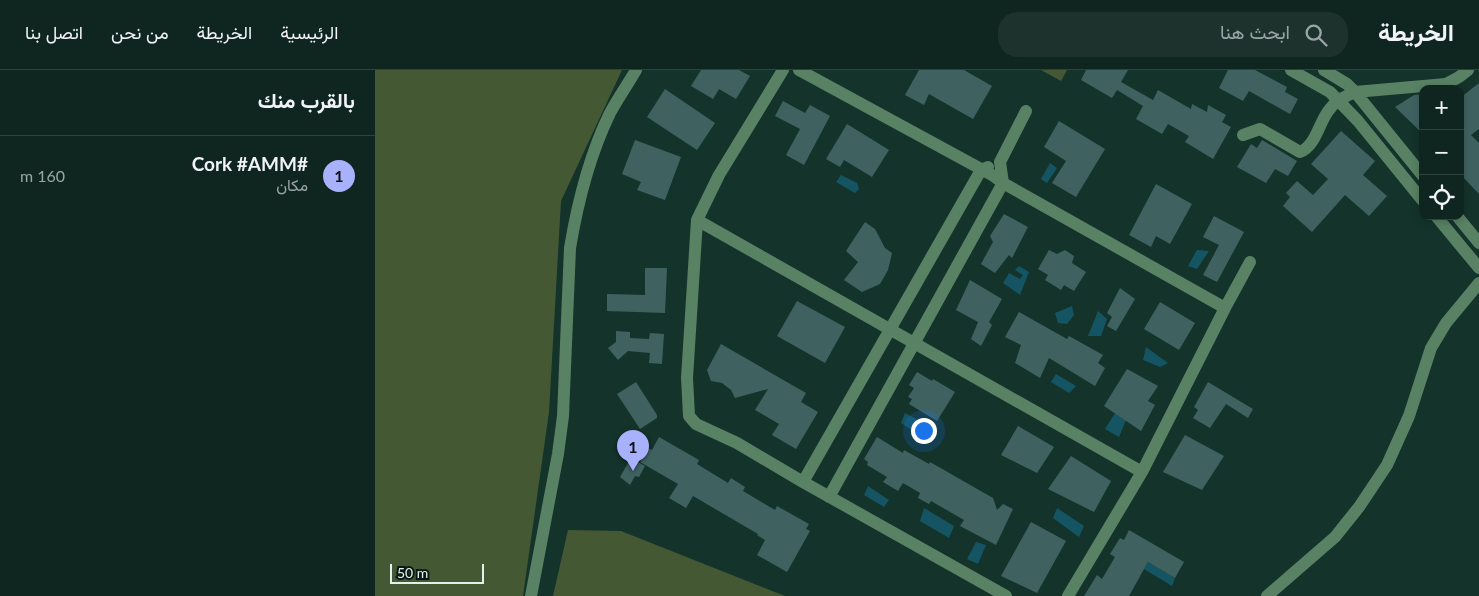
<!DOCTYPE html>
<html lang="ar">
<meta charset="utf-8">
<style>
body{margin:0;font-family:Lato,Vazirmatn,sans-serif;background:#1d322d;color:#f1f3f6;direction:rtl}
.controls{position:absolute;right:15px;top:15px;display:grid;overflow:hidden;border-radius:10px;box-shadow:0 2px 8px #0003}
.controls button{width:45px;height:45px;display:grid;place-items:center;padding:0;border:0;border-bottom:1px solid #2f433e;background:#0f2620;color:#f1f3f6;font:25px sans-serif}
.scale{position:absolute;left:15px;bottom:12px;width:94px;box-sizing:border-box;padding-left:5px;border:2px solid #e1f2ec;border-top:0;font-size:14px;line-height:18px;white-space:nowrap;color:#e1f2ec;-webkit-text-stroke:4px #0b1814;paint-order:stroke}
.you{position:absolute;left:548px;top:360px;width:18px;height:18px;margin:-12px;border:4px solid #fff;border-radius:50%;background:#1a73e8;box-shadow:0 0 0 8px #1a73e833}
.badge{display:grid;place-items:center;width:32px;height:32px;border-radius:50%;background:#a7b1fc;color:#111;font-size:16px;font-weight:700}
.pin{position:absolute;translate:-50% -41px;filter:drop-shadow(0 1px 2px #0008)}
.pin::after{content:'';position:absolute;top:26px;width:18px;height:15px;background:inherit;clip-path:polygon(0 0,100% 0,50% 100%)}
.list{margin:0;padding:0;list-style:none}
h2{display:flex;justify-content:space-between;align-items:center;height:65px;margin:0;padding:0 20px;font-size:21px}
h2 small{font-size:16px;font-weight:400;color:#9ba5a5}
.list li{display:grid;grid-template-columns:32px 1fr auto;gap:15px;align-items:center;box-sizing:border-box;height:80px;padding:0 20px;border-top:1px solid #2f433e}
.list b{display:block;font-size:19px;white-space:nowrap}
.list p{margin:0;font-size:16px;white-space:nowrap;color:#9ba5a5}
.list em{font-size:16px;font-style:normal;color:#9ba5a5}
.icon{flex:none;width:28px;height:28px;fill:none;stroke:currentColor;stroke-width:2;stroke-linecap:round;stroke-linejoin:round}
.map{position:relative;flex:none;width:1104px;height:526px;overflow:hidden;direction:ltr}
header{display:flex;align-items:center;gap:30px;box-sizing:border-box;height:70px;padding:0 25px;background:#0f2620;border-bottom:1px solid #2f433e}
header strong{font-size:24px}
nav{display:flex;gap:28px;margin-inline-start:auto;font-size:18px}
.search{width:350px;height:45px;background:#1d322d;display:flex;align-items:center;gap:12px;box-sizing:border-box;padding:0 18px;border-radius:20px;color:#9ba5a5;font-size:19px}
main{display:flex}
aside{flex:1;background:#0f2620}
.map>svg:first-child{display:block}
</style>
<header>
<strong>الخريطة</strong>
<div class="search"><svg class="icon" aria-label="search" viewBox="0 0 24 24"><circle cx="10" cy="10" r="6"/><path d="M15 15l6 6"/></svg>ابحث هنا</div>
<nav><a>الرئيسية</a><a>الخريطة</a><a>من نحن</a><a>اتصل بنا</a></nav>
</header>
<main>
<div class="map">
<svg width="1104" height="526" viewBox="0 0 1104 526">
<rect width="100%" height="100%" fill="#14332b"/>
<path fill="#445933" d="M 0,0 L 247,0 L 186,131 L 174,342 L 148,526 L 0,526 Z
M 666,0 L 692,0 L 686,11 Z
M 193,460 L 246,461 L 410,526 L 178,526 Z"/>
<path fill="#155563" d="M 675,93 L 682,98 L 672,113 L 666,109 Z
M 466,105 L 482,113 L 484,119 L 480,123 L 461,112 Z
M 822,180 L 834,181 L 822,199 L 813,196 Z
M 644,196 L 654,202 L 645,225 L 628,213 L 634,203 L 645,209 L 648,205 L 640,200 Z
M 697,236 L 699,245 L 692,254 L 683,253 L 680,243 Z
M 723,241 L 732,249 L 726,266 L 713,266 Z
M 771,277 L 793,293 L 785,297 L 768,290 Z
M 681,304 L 701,316 L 694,323 L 676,312 Z
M 530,343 L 549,353 L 546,366 L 526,353 Z
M 740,343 L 751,350 L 744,367 L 730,359 Z
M 493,416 L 514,430 L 509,437 L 489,425 Z
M 549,438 L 579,456 L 574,468 L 545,451 Z
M 682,438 L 709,456 L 704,467 L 678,448 Z
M 601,472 L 611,475 L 603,494 L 592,489 Z
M 773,492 L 800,508 L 797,516 L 769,499 Z"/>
<path fill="#3f6261" d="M 326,0 L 364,0 L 375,6 L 361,29 L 344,19 L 338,29 L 316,16 Z
M 544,0 L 589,0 L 617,16 L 598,49 L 554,24 L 549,35 L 530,25 Z
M 711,0 L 753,0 L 746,12 L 778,30 L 783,20 L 816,39 L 817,34 L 832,42 L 833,35 L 851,45 L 847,52 L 856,57 L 838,89 L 810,72 L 814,66 L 793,54 L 787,64 L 761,49 L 768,36 L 742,20 L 737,28 L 706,10 Z
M 853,0 L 880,0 L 912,17 L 910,22 L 923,29 L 915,44 L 874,21 L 868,31 L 844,18 Z
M 1104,13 L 1104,59 L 1096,65 L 1104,73 L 1104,124 L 1085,104 L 1085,28 Z
M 290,19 L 340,53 L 322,80 L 272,47 Z
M 1048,24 L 1048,64 L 1020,37 L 1039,25 Z
M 408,31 L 430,43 L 435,35 L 455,46 L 429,95 L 411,85 L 425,59 L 400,46 Z
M 684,51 L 730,79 L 701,127 L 677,113 L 691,91 L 669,77 Z
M 472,54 L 514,80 L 497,107 L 469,90 L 465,97 L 451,89 Z
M 966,61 L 1000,91 L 988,105 L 1012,126 L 994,146 L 970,125 L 937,162 L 908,136 L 915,127 L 911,123 L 922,111 L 938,125 L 953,109 L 936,94 Z
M 260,70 L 306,87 L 290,130 L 262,120 L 266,112 L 247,104 Z
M 887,70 L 922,91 L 913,106 L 900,99 L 891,113 L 862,97 L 876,74 L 882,78 Z
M 781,114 L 817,134 L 795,174 L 781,166 L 776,177 L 754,165 Z
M 629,144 L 653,157 L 637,188 L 634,185 L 620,203 L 606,194 L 618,172 L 615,166 Z
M 839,146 L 869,162 L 842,212 L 828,205 L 844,175 L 828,167 Z
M 490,152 L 500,159 L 510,178 L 517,183 L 513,200 L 505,214 L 487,222 L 469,210 L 483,192 L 471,181 Z
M 674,180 L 682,184 L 690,180 L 699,186 L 697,193 L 711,202 L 699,221 L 689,215 L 686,220 L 670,210 L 673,205 L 663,199 Z
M 270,198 L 292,198 L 290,243 L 232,241 L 232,224 L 270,225 Z
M 595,210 L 627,229 L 614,252 L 617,255 L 606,276 L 596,269 L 603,252 L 581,240 Z
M 745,218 L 760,229 L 741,261 L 732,256 L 737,247 L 732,243 Z
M 422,231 L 470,257 L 450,293 L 402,266 Z
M 785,232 L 820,253 L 804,280 L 769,259 Z
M 644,242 L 692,269 L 694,266 L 728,285 L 723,293 L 730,298 L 720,316 L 674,288 L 665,308 L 640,293 L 646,275 L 630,267 Z
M 241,261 L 255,262 L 255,268 L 274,269 L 275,263 L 289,264 L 287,294 L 274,293 L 275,283 L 253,281 L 243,290 L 233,278 L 241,272 Z
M 346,274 L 431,323 L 426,332 L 443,342 L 421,379 L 397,365 L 404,354 L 380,340 L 393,319 L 360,328 L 356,320 L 347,313 L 336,311 L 332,300 Z
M 752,299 L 783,316 L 773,331 L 780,335 L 766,361 L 729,336 Z
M 542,302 L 557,311 L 558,309 L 580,322 L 562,351 L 534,334 L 537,329 L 533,327 L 539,318 L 534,315 Z
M 261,312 L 282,345 L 282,348 L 265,359 L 242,324 Z
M 833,312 L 878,339 L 873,348 L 851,334 L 835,358 L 818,348 L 823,340 L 819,337 Z
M 643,356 L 679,377 L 662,403 L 626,385 Z
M 810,365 L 849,386 L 827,420 L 788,402 Z
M 284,367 L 324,390 L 322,394 L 353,413 L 356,408 L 370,417 L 368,421 L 400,440 L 402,436 L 434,454 L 431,459 L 435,461 L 412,502 L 382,485 L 390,470 L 382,465 L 383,464 L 318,426 L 311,438 L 294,428 L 303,414 L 265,392 L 273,378 L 277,380 Z
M 502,367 L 528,383 L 529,380 L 554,394 L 555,392 L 618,428 L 622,440 L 628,434 L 638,439 L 621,475 L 585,456 L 589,450 L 556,431 L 554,434 L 543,428 L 545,423 L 528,413 L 523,421 L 508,412 L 512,407 L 492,395 L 493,392 L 489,389 Z
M 696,386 L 736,411 L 719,442 L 673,419 Z
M 256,388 L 270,396 L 264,407 L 260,406 L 255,415 L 245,407 Z
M 656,452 L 691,471 L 662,523 L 626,506 Z
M 754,460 L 809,492 L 800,508 L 773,492 L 754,526 L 709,526 L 722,505 L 727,509 L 740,487 L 735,484 L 745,468 L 749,470 Z"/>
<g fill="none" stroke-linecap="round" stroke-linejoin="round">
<path stroke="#598264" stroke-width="12" d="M 408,0 L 344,105 L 322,150 L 312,308 L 314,346 L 321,354 L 362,373 L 428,412 L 631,526
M 424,0 L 617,105 L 628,113 L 850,238
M 916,0 L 955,22 L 983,51 L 1048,131
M 949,0 L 972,14 L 980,22 L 1048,106
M 868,65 L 885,59 L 925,82 C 941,76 944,52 954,40 C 961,30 969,27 980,22 L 1071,14 L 1084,7 L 1093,0
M 1061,146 L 1104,198
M 1082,146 L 1104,173
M 322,150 L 767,402
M 428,412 L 606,100 L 613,97
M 454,427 L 628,113 L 625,92 L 651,41
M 156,526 L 183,384 L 188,346 L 195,178 C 203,130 214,86 235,43 C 243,28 253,14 261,0
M 693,526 L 767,402 L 850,238 L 875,192
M 892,526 L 960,467 L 984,437 L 1012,395 L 1034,346 L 1056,278 L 1071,253 L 1104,213"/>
</g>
</svg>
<div class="controls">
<button>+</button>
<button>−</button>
<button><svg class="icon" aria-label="locate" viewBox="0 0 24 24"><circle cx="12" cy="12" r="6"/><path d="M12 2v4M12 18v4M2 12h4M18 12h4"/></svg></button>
</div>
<div class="scale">50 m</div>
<div class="you"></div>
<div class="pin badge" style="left:258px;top:401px">1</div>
</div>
<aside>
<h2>بالقرب منك<small></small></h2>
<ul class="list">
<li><span class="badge">1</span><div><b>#Cork #AMM</b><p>مكان</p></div><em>160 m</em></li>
</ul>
</aside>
</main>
